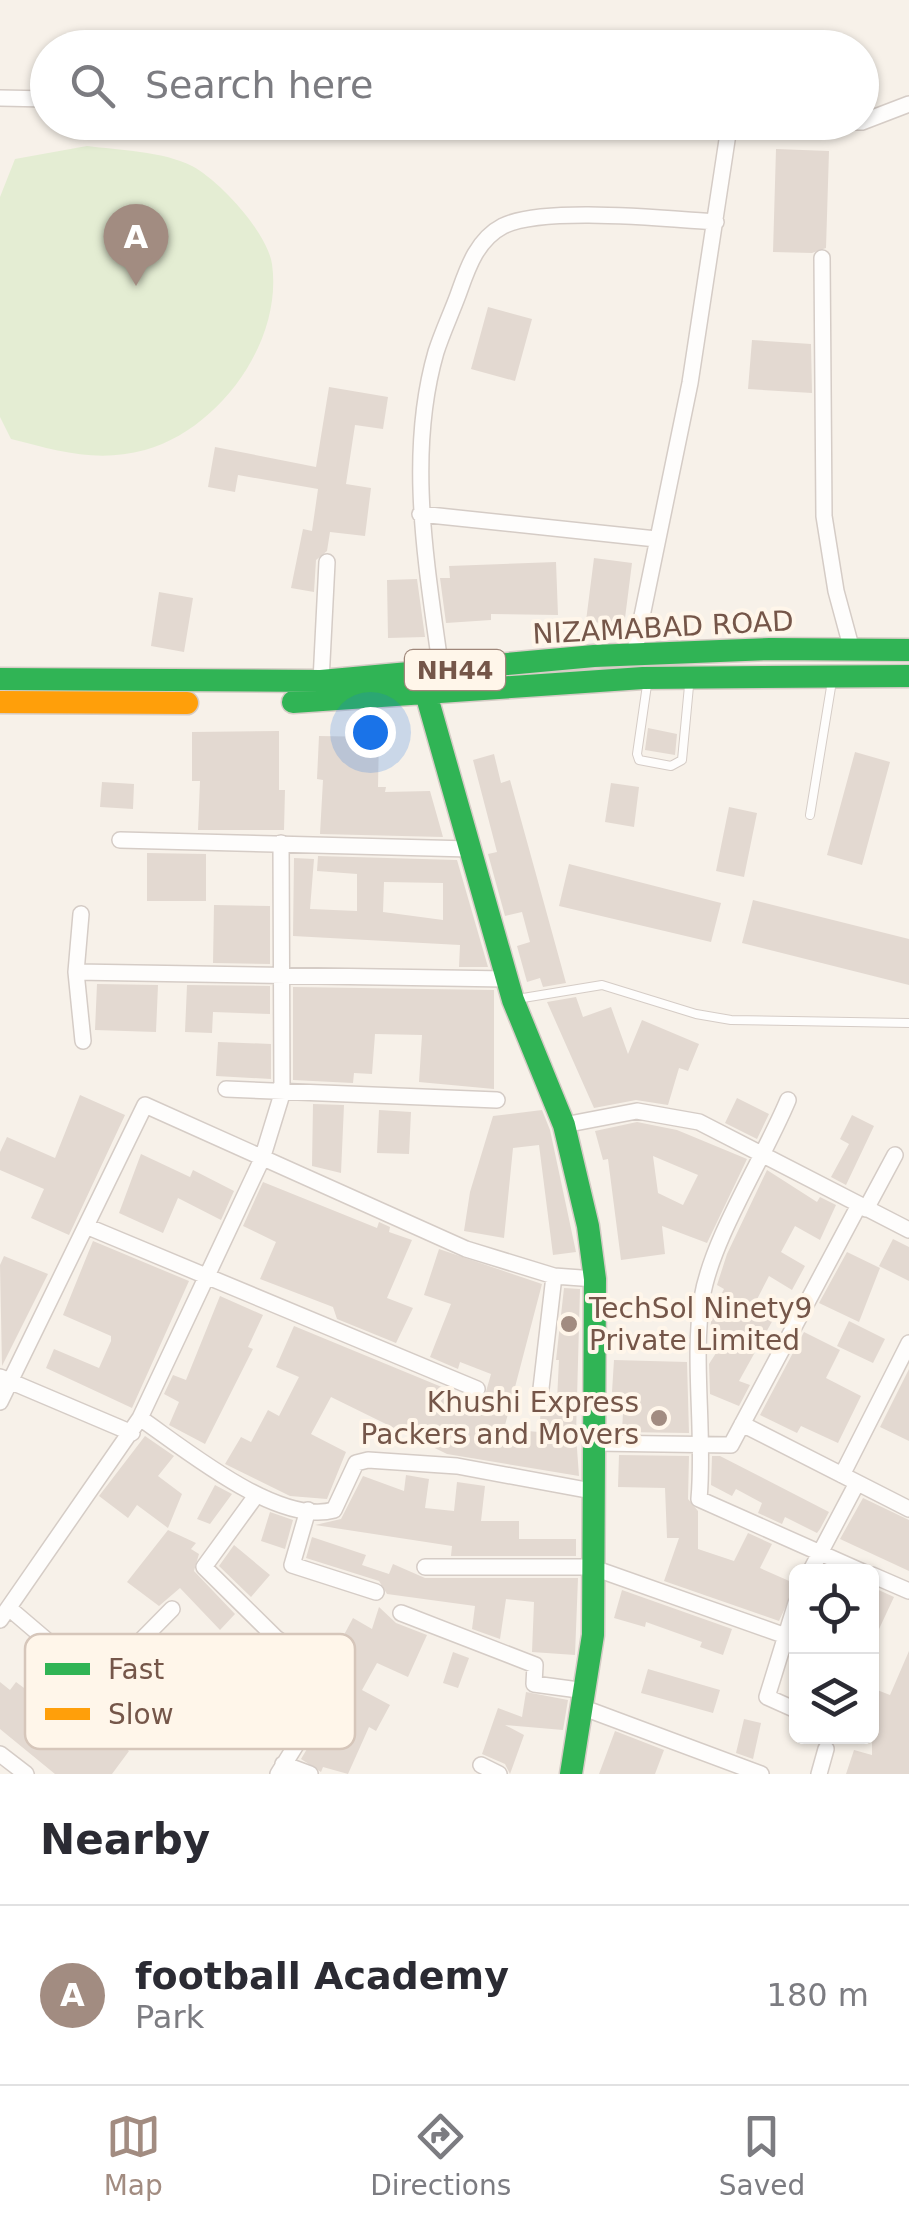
<!DOCTYPE html>
<style>
body{margin:0;font-family:"DejaVu Sans",sans-serif;background:#f7f7f7;color:#2b2b33}
.controls{position:absolute;right:30px;bottom:30px;display:grid;overflow:hidden;border-radius:15px;box-shadow:0 2px 8px #0004}
.controls button{width:90px;height:90px;display:grid;place-items:center;padding:0;border:0;border-bottom:2px solid #e1e1e2;background:#fff;color:#2b2b33;font:50px sans-serif}
.you{position:absolute;left:370px;top:732px;width:35px;height:35px;margin:-25px;border:8px solid #fff;border-radius:50%;background:#1a73e8;box-shadow:0 0 0 15px #1a73e833}
.badge{display:grid;place-items:center;width:65px;height:65px;border-radius:50%;background:#a28c81;color:#fff;font-size:32px;font-weight:700}
.pin{position:absolute;translate:-50% -82px;filter:drop-shadow(0 2px 5px #0008)}
.pin::after{content:'';position:absolute;top:52px;width:35px;height:30px;background:inherit;clip-path:polygon(0 0,100% 0,50% 100%)}
.list{margin:0;padding:0;list-style:none}
h2{display:flex;justify-content:space-between;align-items:center;height:130px;margin:0;padding:0 40px;font-size:42px}
h2 small{font-size:32px;font-weight:400;color:#7c7c81}
.list li{display:grid;grid-template-columns:65px 1fr auto;gap:30px;align-items:center;box-sizing:border-box;height:180px;padding:0 40px;border-top:2px solid #e1e1e2}
.list b{display:block;font-size:38px;white-space:nowrap}
.list p{margin:0;font-size:32px;white-space:nowrap;color:#7c7c81}
.list em{font-size:32px;font-style:normal;color:#7c7c81}
.icon{flex:none;width:55px;height:55px;fill:none;stroke:currentColor;stroke-width:2;stroke-linecap:round;stroke-linejoin:round}
.map{position:relative;flex:none;width:909px;height:1774px;overflow:hidden}
.search{position:absolute;background:#fff;box-shadow:0 2px 8px #0004;left:30px;right:30px;top:30px;height:110px;display:flex;align-items:center;gap:25px;box-sizing:border-box;padding:0 35px;border-radius:55px;color:#7c7c81;font-size:38px}
.sheet{height:310px;background:#fff}
nav{display:flex;justify-content:space-around;align-items:center;box-sizing:border-box;height:140px;border-top:2px solid #e1e1e2;background:#fff;font-size:28px;color:#7c7c81}
nav a{display:grid;justify-items:center;gap:5px}
nav .on{color:#a28c81}
.map>svg:first-child{display:block}
</style>
<div class="map">
<svg width="909" height="1774" viewBox="0 0 909 1774">
<rect width="100%" height="100%" fill="#f7f1e9"/>
<path fill="#e4edd3" d="M 87,146 C 119,150 162,151 192,166 C 220,181 267,232 272,264 C 283,341 220,429 145,450 C 97,463 58,451 11,439 L 0,417 L 0,197 L 15,159 Z"/>
<path fill="#e3d9d1" fill-rule="evenodd" d="M 776,149 L 829,151 L 826,248 L 812,253 L 773,252 Z
M 488,307 L 532,319 L 515,381 L 471,369 Z
M 752,340 L 811,344 L 812,393 L 748,389 Z
M 329,387 L 388,397 L 383,429 L 355,425 L 346,484 L 371,488 L 365,536 L 330,532 L 327,551 L 316,560 L 314,592 L 291,588 L 303,529 L 312,531 L 318,489 L 238,475 L 235,492 L 208,487 L 215,447 L 316,467 Z
M 594,558 L 632,563 L 624,626 L 586,621 Z
M 556,562 L 558,615 L 491,614 L 491,620 L 446,623 L 440,578 L 450,578 L 449,566 Z
M 417,579 L 425,637 L 388,638 L 387,580 Z
M 159,592 L 193,598 L 184,652 L 151,646 Z
M 648,728 L 677,734 L 675,755 L 645,750 Z
M 279,731 L 279,790 L 285,790 L 284,830 L 198,830 L 200,781 L 192,781 L 192,732 Z
M 319,736 L 379,737 L 378,787 L 386,787 L 385,792 L 430,791 L 443,837 L 320,834 L 323,780 L 317,779 Z
M 855,752 L 890,762 L 862,865 L 827,855 Z
M 494,754 L 501,783 L 510,780 L 566,983 L 543,987 L 540,978 L 527,982 L 517,946 L 530,942 L 522,912 L 505,916 L 488,854 L 497,852 L 473,760 Z
M 102,782 L 134,784 L 133,809 L 100,807 Z
M 611,783 L 639,787 L 634,827 L 605,822 Z
M 729,807 L 757,813 L 744,877 L 716,871 Z
M 147,853 L 206,854 L 206,901 L 147,901 Z
M 318,856 L 457,860 L 488,967 L 459,967 L 460,945 L 293,936 L 294,858 L 314,859 L 310,909 L 357,911 L 357,874 L 317,871 ZM 384,882 L 443,883 L 443,920 L 383,912 Z
M 569,864 L 721,903 L 711,942 L 559,906 Z
M 753,900 L 909,939 L 909,985 L 742,943 Z
M 214,905 L 270,906 L 270,964 L 213,963 Z
M 97,984 L 158,985 L 156,1032 L 95,1030 Z
M 187,985 L 270,986 L 270,1014 L 213,1012 L 212,1033 L 185,1032 Z
M 293,987 L 494,990 L 494,1089 L 419,1082 L 422,1035 L 375,1034 L 372,1074 L 354,1073 L 353,1083 L 293,1080 Z
M 576,997 L 583,1017 L 611,1007 L 628,1054 L 642,1020 L 699,1044 L 688,1071 L 679,1068 L 668,1105 L 636,1100 L 594,1108 L 547,1002 Z
M 218,1042 L 271,1044 L 271,1079 L 216,1076 Z
M 80,1095 L 125,1115 L 69,1235 L 31,1218 L 44,1189 L 0,1170 L 0,1152 L 7,1137 L 55,1158 Z
M 737,1098 L 769,1114 L 757,1139 L 725,1123 Z
M 313,1104 L 344,1105 L 341,1173 L 312,1166 Z
M 379,1110 L 411,1112 L 409,1154 L 377,1153 Z
M 542,1110 L 550,1130 L 576,1252 L 553,1255 L 539,1145 L 513,1148 L 504,1238 L 464,1231 L 470,1192 L 493,1116 Z
M 852,1115 L 874,1126 L 846,1185 L 831,1177 L 849,1144 L 840,1139 Z
M 637,1122 L 677,1130 L 747,1159 L 707,1243 L 662,1226 L 665,1254 L 621,1260 L 608,1159 L 603,1160 L 595,1131 ZM 653,1156 L 698,1175 L 683,1205 L 658,1193 Z
M 141,1154 L 190,1177 L 193,1170 L 234,1191 L 221,1220 L 178,1198 L 163,1233 L 119,1213 Z
M 767,1170 L 817,1202 L 820,1197 L 836,1205 L 820,1240 L 795,1226 L 781,1252 L 805,1266 L 792,1290 L 769,1276 L 753,1307 L 774,1318 L 739,1381 L 750,1385 L 739,1406 L 710,1394 L 709,1364 L 725,1339 L 710,1331 L 712,1313 L 724,1289 L 717,1285 L 727,1254 Z
M 263,1182 L 377,1228 L 379,1222 L 390,1227 L 389,1232 L 412,1240 L 387,1298 L 413,1308 L 396,1343 L 337,1319 L 333,1307 L 260,1279 L 276,1242 L 243,1226 Z
M 893,1239 L 909,1247 L 909,1281 L 879,1266 Z
M 93,1241 L 189,1281 L 132,1408 L 46,1368 L 54,1349 L 99,1368 L 111,1341 L 111,1336 L 63,1315 Z
M 439,1249 L 542,1284 L 504,1429 L 539,1432 L 541,1408 L 557,1400 L 559,1360 L 556,1360 L 564,1288 L 580,1289 L 576,1435 L 579,1476 L 447,1454 L 331,1397 L 311,1434 L 346,1452 L 327,1499 L 290,1496 L 225,1464 L 241,1437 L 251,1442 L 268,1410 L 279,1416 L 299,1377 L 276,1367 L 294,1326 L 449,1390 L 447,1394 L 481,1409 L 491,1374 L 460,1362 L 458,1369 L 430,1357 L 451,1304 L 424,1295 Z
M 847,1252 L 880,1268 L 859,1322 L 819,1303 Z
M 4,1256 L 48,1274 L 2,1366 L 0,1265 Z
M 220,1296 L 263,1315 L 248,1347 L 253,1349 L 205,1444 L 169,1425 L 179,1402 L 164,1394 L 173,1375 L 186,1380 Z
M 849,1321 L 885,1339 L 873,1363 L 837,1346 Z
M 804,1332 L 840,1350 L 826,1378 L 861,1396 L 838,1443 L 801,1426 L 797,1433 L 760,1415 Z
M 614,1360 L 687,1362 L 689,1433 L 622,1432 L 624,1393 L 612,1392 Z
M 909,1369 L 909,1441 L 880,1427 Z
M 145,1436 L 174,1456 L 158,1476 L 182,1494 L 168,1528 L 137,1505 L 128,1518 L 99,1496 Z
M 619,1455 L 689,1456 L 688,1499 L 698,1511 L 698,1549 L 734,1561 L 748,1533 L 772,1544 L 760,1568 L 796,1584 L 779,1621 L 664,1581 L 679,1538 L 667,1538 L 665,1488 L 618,1487 Z
M 712,1456 L 720,1456 L 829,1512 L 820,1529 L 817,1533 L 785,1517 L 782,1524 L 758,1513 L 762,1503 L 736,1489 L 732,1496 L 711,1485 Z
M 406,1475 L 429,1479 L 425,1508 L 454,1511 L 457,1482 L 485,1486 L 481,1521 L 519,1521 L 519,1539 L 576,1539 L 576,1556 L 451,1556 L 452,1546 L 315,1525 L 341,1519 L 363,1476 L 404,1491 Z
M 215,1485 L 232,1494 L 210,1524 L 197,1519 Z
M 863,1498 L 909,1520 L 909,1571 L 840,1539 Z
M 270,1512 L 293,1520 L 285,1549 L 261,1541 Z
M 168,1530 L 196,1543 L 191,1549 L 199,1554 L 194,1571 L 235,1614 L 220,1630 L 180,1588 L 159,1606 L 127,1582 Z
M 312,1537 L 366,1555 L 362,1565 L 389,1574 L 393,1564 L 425,1578 L 578,1578 L 575,1655 L 532,1652 L 534,1602 L 506,1599 L 500,1639 L 472,1629 L 475,1606 L 387,1594 L 379,1581 L 306,1558 Z
M 234,1545 L 270,1575 L 251,1597 L 219,1566 Z
M 872,1587 L 894,1597 L 872,1644 Z
M 622,1590 L 732,1629 L 723,1655 L 700,1647 L 702,1642 L 646,1622 L 645,1627 L 614,1618 Z
M 379,1607 L 396,1623 L 427,1635 L 408,1677 L 377,1663 L 362,1690 L 390,1705 L 376,1731 L 369,1727 L 348,1774 L 323,1767 L 321,1772 L 301,1759 L 348,1680 L 344,1670 L 330,1661 L 353,1618 L 372,1629 Z
M 909,1651 L 909,1774 L 846,1774 L 854,1750 L 872,1755 L 872,1688 L 890,1695 Z
M 453,1652 L 469,1658 L 458,1688 L 443,1683 Z
M 648,1669 L 720,1690 L 713,1713 L 641,1693 Z
M 0,1682 L 10,1690 L 16,1682 L 51,1708 L 58,1698 L 129,1751 L 112,1774 L 55,1774 L 0,1729 Z
M 526,1692 L 568,1700 L 563,1730 L 505,1725 L 524,1735 L 510,1774 L 505,1764 L 482,1754 L 498,1708 L 522,1717 Z
M 744,1719 L 761,1723 L 753,1759 L 736,1753 Z
M 615,1731 L 664,1750 L 655,1774 L 599,1774 Z"/>
<g fill="none" stroke-linecap="round" stroke-linejoin="round">
<g stroke="#d5ccc6" stroke-width="10">
<path id="lane" d="M 647,685 L 637,754 L 639,760 L 671,766 L 682,760 L 689,686
M 810,815 L 832,681
M 517,999 L 602,985 L 696,1014 L 731,1020 L 909,1023"/>
</g>
<g stroke="#d5ccc6" stroke-width="18">
<path id="street" d="M 0,98 L 48,99
M 467,122 L 729,127 L 765,122
M 834,122 L 861,122
M 862,122 L 909,104
M 822,258 L 824,516 L 836,591 L 852,650
M 420,514 L 656,539
M 634,655 L 690,383 L 729,127
M 441,671 C 427,567 406,456 436,352 C 442,333 451,314 458,295 C 467,270 476,240 503,226 C 544,206 667,219 716,222
M 321,681 L 327,562
M 120,840 L 470,849
M 81,914 L 76,972 L 83,1041
M 76,972 L 507,979
M 226,1089 L 497,1100
M 788,1100 C 763,1160 712,1238 702,1298 C 692,1361 705,1433 699,1499 L 863,1572
M 564,1125 L 637,1111 L 699,1122 L 909,1230
M 866,1209 L 895,1155
M 86,1226 L 477,1389
M 0,1377 L 132,1433
M 540,1397 L 554,1276
M 0,1402 L 145,1105 L 466,1249 L 554,1276 L 595,1279
M 140,1418 C 185,1449 278,1526 334,1510 L 356,1463 L 368,1460 L 457,1466 L 592,1491
M 742,1424 L 909,1509
M 595,1443 L 731,1445 L 859,1205
M 842,1475 L 909,1343
M 255,1497 L 204,1567 L 276,1638 L 337,1679 L 278,1774
M 308,1510 L 292,1565 L 376,1592
M 425,1567 L 591,1567 L 783,1635
M 810,1572 L 857,1483
M 872,1575 L 909,1591
M 796,1603 L 767,1697 L 796,1710
M 10,1609 L 98,1684 L 172,1609
M 401,1613 L 535,1665 L 534,1684 L 586,1691
M 0,1620 L 140,1418 L 262,1159 L 282,1094 L 281,843
M 584,1708 L 761,1774
M 0,1754 L 26,1774
M 283,1764 L 310,1774
M 481,1765 L 499,1774
M 819,1774 L 826,1749"/>
</g>
<g stroke="#d6ccc6" stroke-width="25">
<path id="fast" d="M 0,679 L 321,681 L 594,656 L 770,649 L 909,650
M 427,697 L 513,1000 L 564,1125 L 588,1226 L 595,1279 L 593,1635 L 571,1774
M 293,702 L 643,678 L 909,676"/>
</g>
<g stroke="#d6ccc6" stroke-width="25">
<path id="slow" d="M 0,702 L 187,703"/>
</g>
<use href="#lane" stroke="#fefdfc" stroke-width="8"/>
<use href="#street" stroke="#fefdfc" stroke-width="15"/>
<use href="#fast" stroke="#30b455" stroke-width="22"/>
<use href="#slow" stroke="#ff9f0a" stroke-width="22"/>
</g>
<g fill="#a28c81" stroke="#fff6ea" stroke-width="4">
<circle cx="569" cy="1324" r="10"/>
<circle cx="659" cy="1418" r="10"/>
</g>
<g text-anchor="middle" stroke-width="8" stroke-linejoin="round" paint-order="stroke">
<rect fill="#fff6ea" stroke="#9e8679" stroke-width="2.5" x="405" y="650" width="100" height="40" rx="8"/>
<g font-size="25" font-weight="bold" fill="#755649">
<text x="455" y="679">NH44</text>
</g>
<g font-size="28" fill="#755649" stroke="#fff6ea">
<text transform="translate(663 627) rotate(-3)" y="10">NIZAMABAD ROAD</text>
</g>
<g font-size="28" fill="#755649" stroke="#fff6ea" text-anchor="start">
<text x="589" y="1318">TechSol Ninety9<tspan x="589" dy="32">Private Limited</tspan></text>
<text x="639" y="1412" text-anchor="end">Khushi Express<tspan x="639" dy="32">Packers and Movers</tspan></text>
</g>
</g>
<rect x="25" y="1634" width="330" height="115" rx="15" fill="#fff6ea" stroke="#d6c6ba" stroke-width="2.5"/>
<rect x="45" y="1663" width="45" height="12" fill="#30b455"/>
<rect x="45" y="1708" width="45" height="12" fill="#ff9f0a"/>
<g font-size="28" fill="#755649">
<text x="108" y="1679">Fast</text>
<text x="108" y="1724">Slow</text>
</g>
</svg>
<div class="controls">
<button><svg class="icon" aria-label="locate" viewBox="0 0 24 24"><circle cx="12" cy="12" r="6"/><path d="M12 2v4M12 18v4M2 12h4M18 12h4"/></svg></button>
<button><svg class="icon" aria-label="layers" viewBox="0 0 24 24"><path d="M12 4l9 5-9 5-9-5zM3 14l9 5 9-5"/></svg></button>
</div>
<div class="you"></div>
<div class="pin badge" style="left:136px;top:286px">A</div>
<div class="search"><svg class="icon" aria-label="search" viewBox="0 0 24 24"><circle cx="10" cy="10" r="6"/><path d="M15 15l6 6"/></svg>Search here</div>
</div>
<section class="sheet">
<h2>Nearby<small></small></h2>
<ul class="list">
<li><span class="badge">A</span><div><b>football Academy</b><p>Park</p></div><em>180 m</em></li>
</ul>
</section>
<nav>
<a class="on"><svg class="icon" aria-label="map" viewBox="0 0 24 24"><path d="M3 6l6-2 6 2 6-2v14l-6 2-6-2-6 2zM9 4v14M15 6v14"/></svg>Map</a>
<a><svg class="icon" aria-label="directions" viewBox="0 0 24 24"><path d="M12 3l9 9-9 9-9-9zM9 14v-3h6M13 9l2 2-2 2"/></svg>Directions</a>
<a><svg class="icon" aria-label="saved" viewBox="0 0 24 24"><path d="M7 4h10v16l-5-4-5 4z"/></svg>Saved</a>
</nav>
